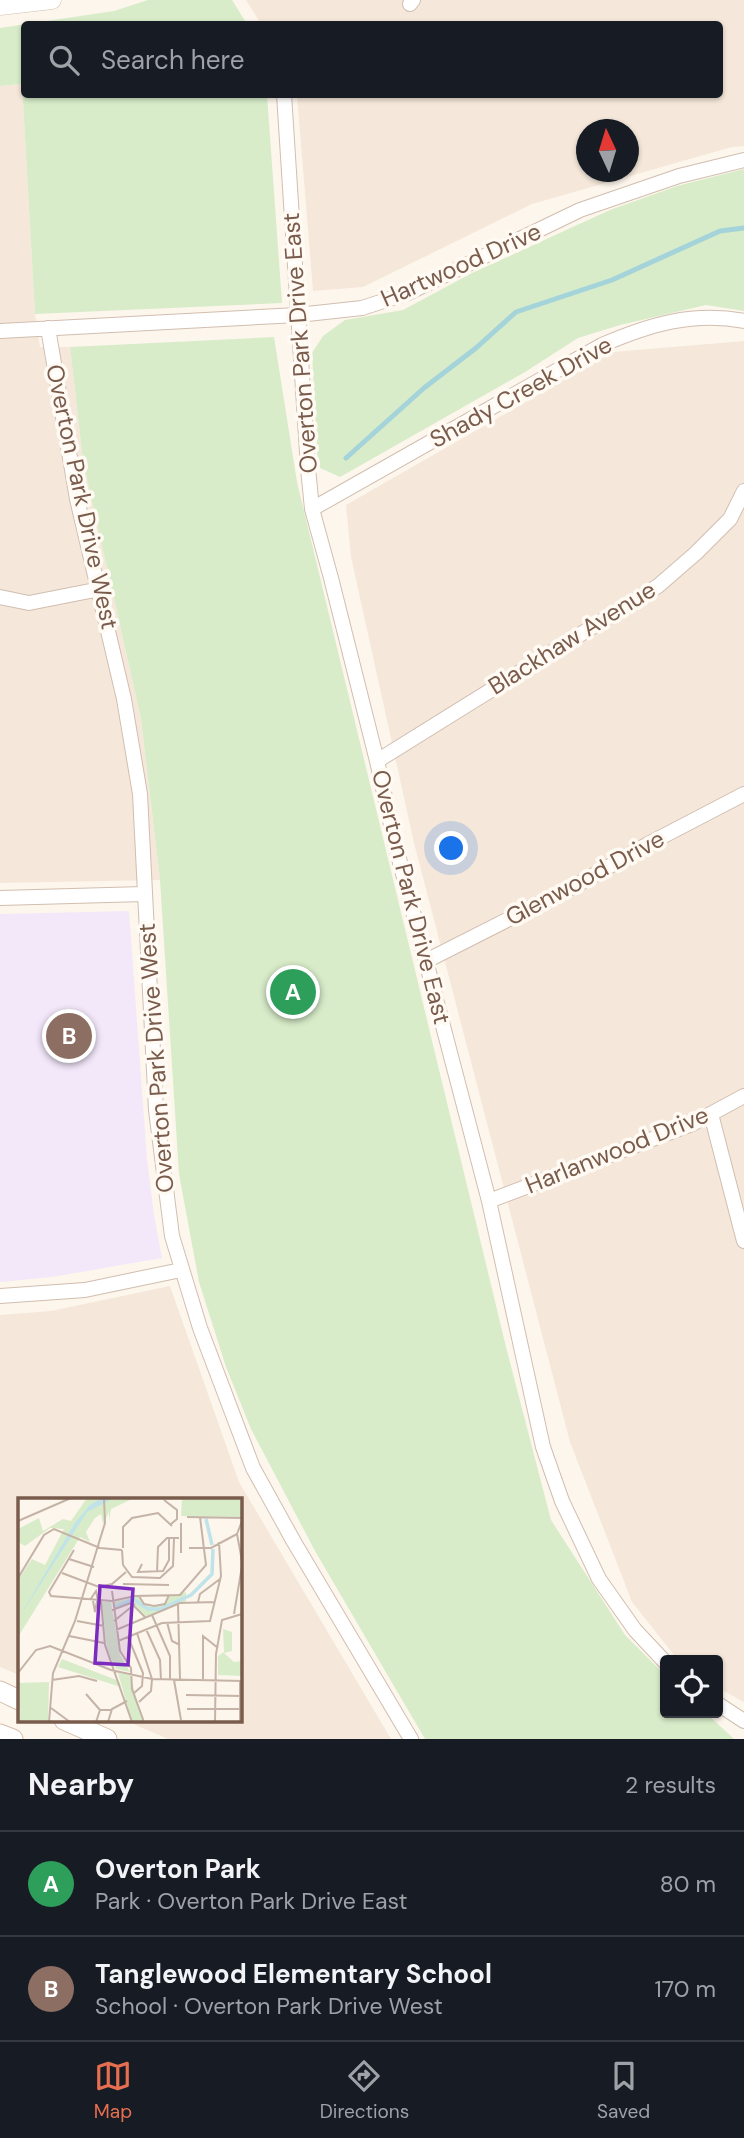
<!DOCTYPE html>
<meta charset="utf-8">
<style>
body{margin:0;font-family:"DM Sans",sans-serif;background:#242831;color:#f1f3f6}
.controls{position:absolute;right:21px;bottom:21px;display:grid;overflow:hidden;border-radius:7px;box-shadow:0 2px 5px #0004}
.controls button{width:63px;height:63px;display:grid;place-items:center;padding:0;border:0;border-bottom:2px solid #363941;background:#171b24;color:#f1f3f6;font:35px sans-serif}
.compass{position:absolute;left:576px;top:119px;width:63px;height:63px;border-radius:50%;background:#171b24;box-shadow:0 2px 5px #0004;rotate:356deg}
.you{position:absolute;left:452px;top:849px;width:24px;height:24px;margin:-18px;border:5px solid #fff;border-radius:50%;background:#1a73e8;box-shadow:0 0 0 10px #1a73e833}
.badge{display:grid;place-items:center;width:46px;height:46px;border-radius:50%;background:#e76f51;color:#fff;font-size:23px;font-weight:700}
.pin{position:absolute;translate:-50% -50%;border:4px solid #fff;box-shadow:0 2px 7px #0006}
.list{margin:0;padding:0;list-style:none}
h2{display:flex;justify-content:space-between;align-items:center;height:91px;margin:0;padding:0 28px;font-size:30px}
h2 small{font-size:23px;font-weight:400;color:#9ea1a6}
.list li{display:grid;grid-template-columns:46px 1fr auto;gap:21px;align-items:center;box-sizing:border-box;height:105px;padding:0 28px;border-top:2px solid #363941}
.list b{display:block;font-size:26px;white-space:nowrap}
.list p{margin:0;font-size:23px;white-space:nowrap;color:#9ea1a6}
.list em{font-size:23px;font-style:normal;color:#9ea1a6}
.icon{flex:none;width:38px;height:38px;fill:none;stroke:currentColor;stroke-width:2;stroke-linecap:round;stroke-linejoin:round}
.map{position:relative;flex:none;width:744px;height:1739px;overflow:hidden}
.search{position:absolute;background:#171b24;box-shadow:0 2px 5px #0004;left:21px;right:21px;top:21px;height:77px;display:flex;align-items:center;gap:18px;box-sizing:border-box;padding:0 24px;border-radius:7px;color:#9ea1a6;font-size:26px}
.sheet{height:301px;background:#171b24}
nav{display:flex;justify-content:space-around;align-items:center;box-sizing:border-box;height:98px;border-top:2px solid #363941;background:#171b24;font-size:19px;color:#9ea1a6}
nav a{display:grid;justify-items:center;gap:4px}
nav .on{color:#e76f51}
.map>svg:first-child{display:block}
</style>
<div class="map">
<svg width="744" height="1739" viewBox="0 0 744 1739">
<rect width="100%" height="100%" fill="#fdf6ec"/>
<path fill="#f5e8da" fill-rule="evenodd" d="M 246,0 L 744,0 L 744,146 L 732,147 L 532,204 L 363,287 L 313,291 L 297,95 L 720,94 L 720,24 L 261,24 ZM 586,130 L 628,130 L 628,172 L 586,172 Z
M 22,84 L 35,314 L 40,347 L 70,347 L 83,461 L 141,719 L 160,880 L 0,883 L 0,86 Z
M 744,341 L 744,1702 L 718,1688 L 718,1660 L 678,1660 L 632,1602 L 570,1442 L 414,843 L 351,557 L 346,505 L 613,352 Z
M 170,1286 L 239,1482 L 391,1739 L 168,1739 L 124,1720 L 240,1720 L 240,1499 L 19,1499 L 19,1675 L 0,1667 L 0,1315 L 51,1311 Z"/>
<path fill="#f3e8fa" d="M 129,911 L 147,1159 L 154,1215 L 162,1258 L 52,1277 L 0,1282 L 0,914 Z"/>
<path fill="#d8ecc9" d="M 148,0 L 232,0 L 247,24 L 24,24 L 24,94 L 267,95 L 282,303 L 35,314 L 22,84 L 0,86 L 0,28 L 114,11 Z
M 744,169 L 744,311 L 706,305 L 620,325 L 578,338 L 525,372 L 340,477 L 318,467 L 312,353 L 323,336 L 345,320 L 403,310 L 472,273 L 610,210 L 677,186 Z
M 274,337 L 297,482 L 507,1351 L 551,1520 L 625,1635 L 665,1675 L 665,1713 L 706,1713 L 734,1739 L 425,1739 L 315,1551 L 251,1429 L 226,1367 L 199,1282 L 179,1174 L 160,880 L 141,719 L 83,461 L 70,347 Z"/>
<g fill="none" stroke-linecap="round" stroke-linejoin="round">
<path stroke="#a5d3da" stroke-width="5" d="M 346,458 L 424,388 L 476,348 L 516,312 L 612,280 L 720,231 L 744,228"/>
<g stroke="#d1beb0" stroke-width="16">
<path id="minor" d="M 410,4 L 413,0
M 284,94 L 308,468 L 312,509 L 331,578 L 377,761 L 396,847 L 489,1201 L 543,1447 L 562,1501 L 599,1579 L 635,1630 L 665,1662
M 48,328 L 77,499 L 124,699 L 140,794 L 156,1110 L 172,1236 L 200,1328 L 253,1468 L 294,1542 L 411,1739
M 0,331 L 298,315 L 362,308 L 408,293 L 580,210 L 679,176 L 744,160
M 312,509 L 602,345 C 648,325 693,311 744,321
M 0,597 L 29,603 L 100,589
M 377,761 L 658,586 L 696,553 L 730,519 L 744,491
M 0,898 L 144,894
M 426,961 L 582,882 L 650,843 L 744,794
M 711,1114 L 744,1241
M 489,1201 L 692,1124 L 744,1096
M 0,1296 L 85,1290 L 181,1270
M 718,1704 L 744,1721"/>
</g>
<g stroke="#d1beb0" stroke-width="19">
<path id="tertiary" d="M 0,6 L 52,0"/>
</g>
<g stroke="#d6c0b0" stroke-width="21">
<path id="secondary" d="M 0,1691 L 19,1700
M 64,1720 L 107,1739
M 0,1734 L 13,1739"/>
</g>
<use href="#minor" stroke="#fff" stroke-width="14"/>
<use href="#tertiary" stroke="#fff" stroke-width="18"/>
<use href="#secondary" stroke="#fff" stroke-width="19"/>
</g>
<g text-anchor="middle" stroke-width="7" stroke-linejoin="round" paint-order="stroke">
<g font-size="24" fill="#7a5c4d" stroke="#fffaf3">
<text transform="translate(461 265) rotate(-24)" y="8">Hartwood Drive</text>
<text transform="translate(300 343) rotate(-94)" y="8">Overton Park Drive East</text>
<text transform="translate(521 392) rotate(-29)" y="8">Shady Creek Drive</text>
<text transform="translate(82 497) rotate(78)" y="8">Overton Park Drive West</text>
<text transform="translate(572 638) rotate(-32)" y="8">Blackhaw Avenue</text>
<text transform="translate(585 878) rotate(-28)" y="8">Glenwood Drive</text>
<text transform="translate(411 897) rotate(76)" y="8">Overton Park Drive East</text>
<text transform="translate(156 1058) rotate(-94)" y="8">Overton Park Drive West</text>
<text transform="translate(617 1150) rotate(-22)" y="8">Harlanwood Drive</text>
</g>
</g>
<g transform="translate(18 1498)">
<rect width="224" height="224" fill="#fdf6ec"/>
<path d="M 69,0 L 116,0 L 93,11 L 91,23 L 91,14 L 85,26 L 83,16 L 77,20 L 68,34 L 72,44 L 62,39 L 0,139 L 0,82 L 14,61 L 27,67 L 46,31 L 32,30 L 7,48 L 0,44 L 0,31 L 21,20 L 25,33 L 45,21 L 53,23 ZM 164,0 L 222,0 L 224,19 L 163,18 ZM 168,94 L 168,104 L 128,118 L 115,105 L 96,110 L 96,104 L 121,98 L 127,108 L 137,109 L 149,104 L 151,98 ZM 84,104 L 93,104 L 102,157 L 112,174 L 98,171 L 89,152 ZM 205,131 L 214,134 L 214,153 L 206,155 L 216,164 L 224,163 L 224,178 L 200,177 L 200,158 L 206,154 ZM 44,161 L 101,183 L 103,189 L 40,169 ZM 100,175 L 112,177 L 125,224 L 114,224 ZM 31,184 L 30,224 L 0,224 L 0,185 Z" fill="#d8ecc9"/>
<path d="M 84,0 L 96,0 L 69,14 L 0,121 L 57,25 L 72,7 Z" fill="#bfe3e8"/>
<path fill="none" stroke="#bfe3e8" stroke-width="3.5" d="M 188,21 L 194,47M 97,109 L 115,101 L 130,111 L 142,111 L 173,97 L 194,76 L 195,51"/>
<path fill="none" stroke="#c5b3a7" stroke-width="2" d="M 146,2 L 159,12 L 159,21 L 153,26M 169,19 L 224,20M 0,23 L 53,0M 224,23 L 219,36 L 224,63M 105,50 L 105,29 L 114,20 L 140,15 L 154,28M 171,50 L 193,50 L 219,36M 56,52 L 31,94 L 33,98 L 94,103 L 117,98 L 162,97 L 188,67 L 182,19M 104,52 L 105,67 L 114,79 L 142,80 L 155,68 L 156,40M 163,55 L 163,25M 51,61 L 76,69M 124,66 L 120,74 L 145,73 L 151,62 L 151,40M 139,74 L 140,49 L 149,40 L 161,40M 44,75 L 81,89 L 94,86 L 108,74M 0,80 L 26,37 L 36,31 L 82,50 L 104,52M 105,86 L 151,87M 94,93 L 102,153 L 113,170 L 114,191 L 126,224M 121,98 L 126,106 L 136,108 L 147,106 L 151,97M 72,102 L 78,93 L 80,103M 75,103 L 77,114 L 79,103M 83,103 L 87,147 L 114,224M 180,104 L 182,96 L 202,81M 160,107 L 162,181M 94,112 L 113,105 L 127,119M 216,116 L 224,68M 134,117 L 152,158 L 152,181M 59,123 L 86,128M 96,123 L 117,106M 149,124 L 154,143 L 162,147M 128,131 L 142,162 L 143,182M 98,132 L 162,105 L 197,104M 119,135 L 134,181 L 133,193 L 121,204M 51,138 L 86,145M 110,139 L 125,175 L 124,188 L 115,196M 100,143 L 144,125 L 192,123 L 203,78 L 201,44M 0,175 L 18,152 L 32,148 L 93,172 L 134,181 L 224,183M 185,181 L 185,138 L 200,150M 34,182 L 61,178 L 79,183M 156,182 L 163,222M 68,196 L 82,212M 168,197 L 224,198M 33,210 L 52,224M 169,211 L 224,211M 31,224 L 35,175 L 57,123 L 87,25 L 86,0M 78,224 L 82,212 L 93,212M 90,224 L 94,211 L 109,203M 197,224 L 198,156 L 204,122 L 224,116M 222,224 L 222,183"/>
<path fill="#7b2cbf" fill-opacity="0.15" stroke="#7b2cbf" stroke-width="3.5" d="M 82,88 L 115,91 L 110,167 L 77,165 Z"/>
<rect width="224" height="224" fill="none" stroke="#7a5c4d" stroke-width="3.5"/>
</g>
</svg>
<div class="controls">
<button><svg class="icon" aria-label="locate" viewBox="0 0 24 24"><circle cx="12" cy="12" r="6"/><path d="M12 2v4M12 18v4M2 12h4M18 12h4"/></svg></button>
</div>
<svg class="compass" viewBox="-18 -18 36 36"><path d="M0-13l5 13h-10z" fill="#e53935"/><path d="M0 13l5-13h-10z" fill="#9ea1a6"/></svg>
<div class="you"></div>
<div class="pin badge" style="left:293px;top:992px;background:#2e9e5b">A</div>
<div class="pin badge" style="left:69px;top:1036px;background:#8d6e63">B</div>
<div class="search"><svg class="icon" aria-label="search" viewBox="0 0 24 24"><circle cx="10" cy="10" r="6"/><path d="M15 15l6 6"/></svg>Search here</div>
</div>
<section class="sheet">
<h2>Nearby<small>2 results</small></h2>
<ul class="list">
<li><span class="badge" style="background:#2e9e5b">A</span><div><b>Overton Park</b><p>Park · Overton Park Drive East</p></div><em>80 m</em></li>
<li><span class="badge" style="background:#8d6e63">B</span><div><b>Tanglewood Elementary School</b><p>School · Overton Park Drive West</p></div><em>170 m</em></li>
</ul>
</section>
<nav>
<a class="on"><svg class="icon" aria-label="map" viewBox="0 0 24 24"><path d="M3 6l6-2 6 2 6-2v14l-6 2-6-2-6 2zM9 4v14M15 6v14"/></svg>Map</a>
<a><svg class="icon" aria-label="directions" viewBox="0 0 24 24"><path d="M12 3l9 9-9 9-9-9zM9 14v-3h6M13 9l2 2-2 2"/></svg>Directions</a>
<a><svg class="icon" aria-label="saved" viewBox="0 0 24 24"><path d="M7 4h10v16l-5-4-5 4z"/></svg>Saved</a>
</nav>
